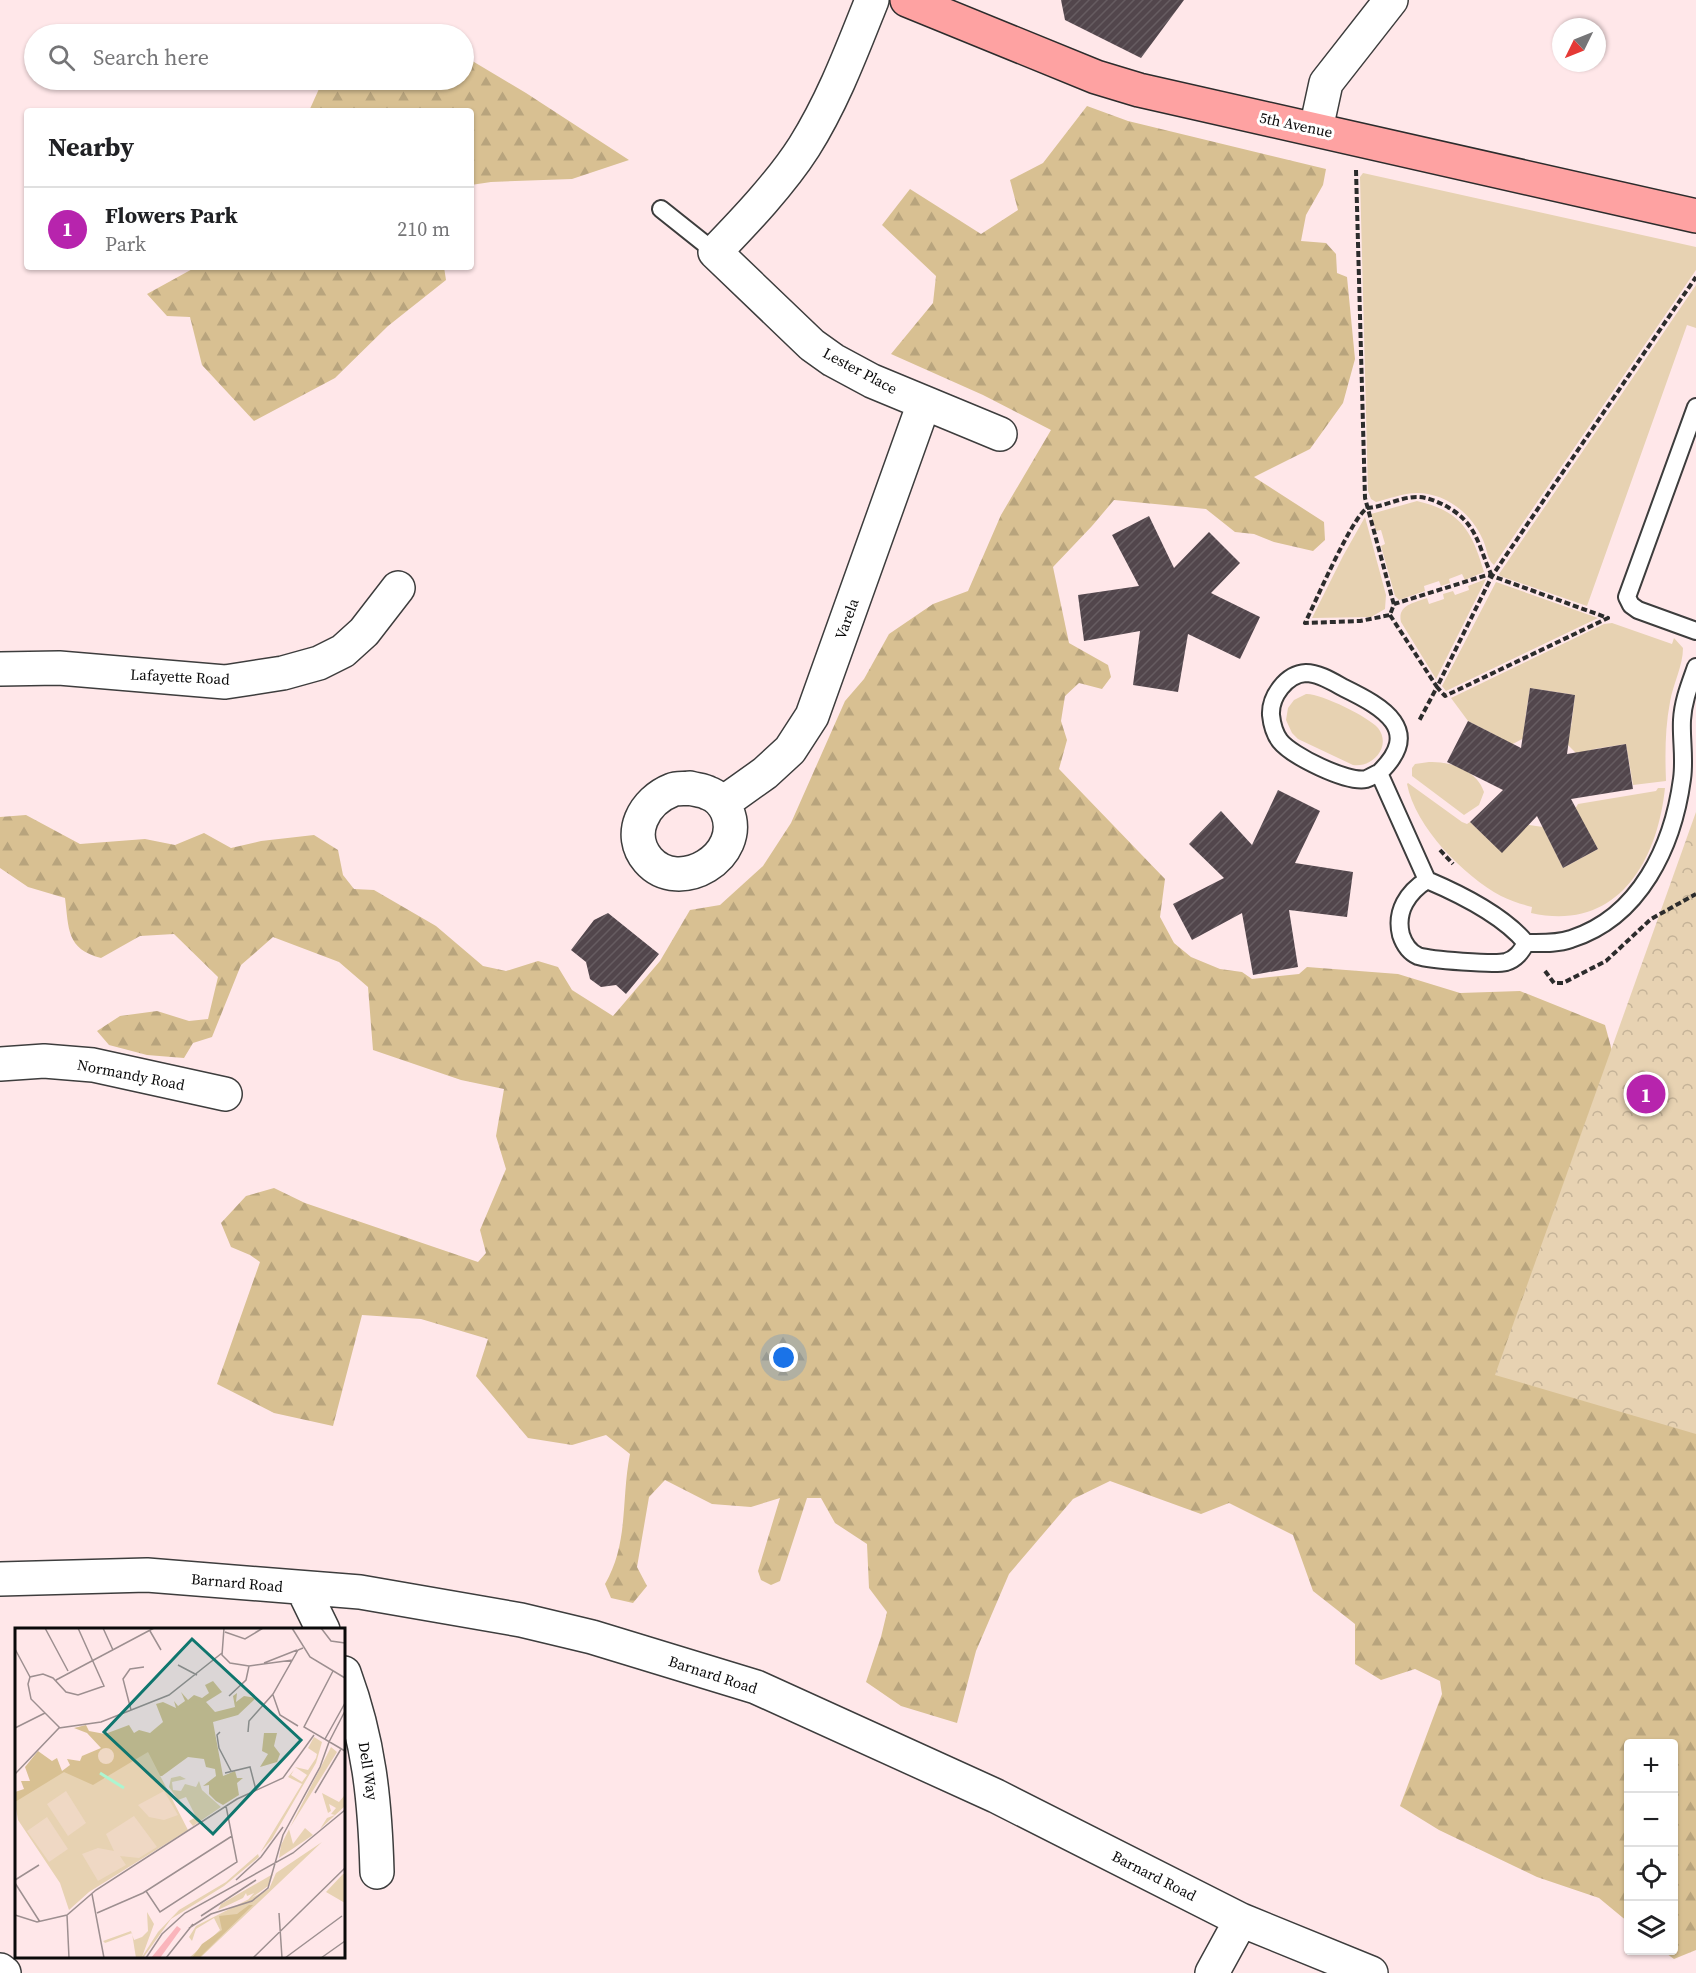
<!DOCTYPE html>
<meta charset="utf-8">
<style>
body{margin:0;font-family:"Source Serif 4",serif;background:#f2f2f2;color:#202124}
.controls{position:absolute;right:18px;bottom:18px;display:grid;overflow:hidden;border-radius:6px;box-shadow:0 2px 4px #0004}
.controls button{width:54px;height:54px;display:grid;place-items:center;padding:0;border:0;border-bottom:2px solid #e0e0e0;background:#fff;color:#202124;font:30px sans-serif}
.compass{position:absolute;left:1552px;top:18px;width:54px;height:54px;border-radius:50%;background:#fff;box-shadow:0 2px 4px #0004;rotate:227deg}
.you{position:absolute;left:784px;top:1358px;width:21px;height:21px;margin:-15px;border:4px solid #fff;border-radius:50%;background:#1a73e8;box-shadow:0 0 0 9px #1a73e833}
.badge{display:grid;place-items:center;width:39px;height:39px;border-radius:50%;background:#b724ad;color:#fff;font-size:20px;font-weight:700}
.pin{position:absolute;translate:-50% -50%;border:3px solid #fff;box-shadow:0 2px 6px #0006}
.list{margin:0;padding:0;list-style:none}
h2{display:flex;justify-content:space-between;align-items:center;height:78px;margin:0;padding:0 24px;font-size:26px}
h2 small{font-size:20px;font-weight:400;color:#757577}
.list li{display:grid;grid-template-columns:39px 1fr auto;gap:18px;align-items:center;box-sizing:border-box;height:84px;padding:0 24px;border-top:2px solid #e0e0e0}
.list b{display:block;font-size:22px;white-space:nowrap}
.list p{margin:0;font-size:20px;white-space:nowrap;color:#757577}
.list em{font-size:20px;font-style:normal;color:#757577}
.icon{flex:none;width:33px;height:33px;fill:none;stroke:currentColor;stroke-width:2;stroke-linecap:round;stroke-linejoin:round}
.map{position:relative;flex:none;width:1696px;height:1973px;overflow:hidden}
.search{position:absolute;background:#fff;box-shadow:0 2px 4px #0004;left:24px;top:24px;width:450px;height:66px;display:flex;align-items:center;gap:15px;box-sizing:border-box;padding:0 21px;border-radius:33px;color:#757577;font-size:22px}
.panel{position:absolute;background:#fff;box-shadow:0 2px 4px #0004;left:24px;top:108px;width:450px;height:162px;border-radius:6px}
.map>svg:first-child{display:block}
</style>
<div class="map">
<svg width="1696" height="1973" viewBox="0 0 1696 1973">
<defs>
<pattern id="forest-firs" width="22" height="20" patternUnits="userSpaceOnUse" patternTransform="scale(1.5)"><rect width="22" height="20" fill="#d8c092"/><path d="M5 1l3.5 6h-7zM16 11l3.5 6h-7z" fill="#b8a47d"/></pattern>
<pattern id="park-crowns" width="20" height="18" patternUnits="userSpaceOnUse" patternTransform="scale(1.5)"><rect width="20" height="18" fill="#e7d2b2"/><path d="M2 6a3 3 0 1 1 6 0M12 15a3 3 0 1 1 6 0" fill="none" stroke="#c5b398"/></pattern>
<pattern id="building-hatch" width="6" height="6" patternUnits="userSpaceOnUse" patternTransform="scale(1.5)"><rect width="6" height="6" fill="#52464c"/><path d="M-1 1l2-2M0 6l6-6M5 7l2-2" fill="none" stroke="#665c61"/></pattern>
</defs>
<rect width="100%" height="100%" fill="#ffe7e9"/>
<path fill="#e7d2b2" d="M 1363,173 L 1696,247 L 1696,270 L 1494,565 C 1487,560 1487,548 1483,540 C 1472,514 1446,493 1417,493 C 1403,493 1389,499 1376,502 L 1371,499 L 1368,491 L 1360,177 Z
M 1696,285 L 1696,328 L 1687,325 L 1587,606 L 1500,576 L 1499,574 Z
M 1417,501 C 1461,511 1472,531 1484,572 L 1465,580 L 1462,574 L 1449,579 L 1450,583 L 1441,586 L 1439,581 L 1424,586 L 1425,591 L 1399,600 L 1395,596 L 1381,546 L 1385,544 L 1381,530 L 1376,531 L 1371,514 Z
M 1365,517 L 1386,595 L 1385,609 L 1371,617 L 1312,618 L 1343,556 Z
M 1486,579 L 1436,679 L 1401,622 C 1397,605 1414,603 1427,598 L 1429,604 L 1444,599 L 1443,594 L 1453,591 L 1455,595 L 1469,590 L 1468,586 Z
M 1496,582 L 1598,618 L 1446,691 L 1442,686 Z
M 1612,623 L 1672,644 L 1674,638 L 1683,648 C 1683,666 1673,684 1670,702 C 1665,728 1665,755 1666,781 L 1633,785 L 1626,744 L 1594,749 L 1579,756 L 1564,741 L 1571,727 L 1575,695 L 1530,688 L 1525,720 L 1528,736 L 1509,746 L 1497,736 L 1468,721 L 1451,698 L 1604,624 Z
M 1306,694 C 1320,693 1369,717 1378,728 C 1392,746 1373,768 1353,765 L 1298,739 L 1292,733 L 1286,720 L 1288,708 L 1294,700 Z
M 1429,762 C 1450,761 1477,770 1484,792 L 1479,805 L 1464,815 L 1412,776 L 1412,768 L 1415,764 Z
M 1408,783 L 1462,822 L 1467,824 L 1470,822 L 1502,852 L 1523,824 L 1543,827 L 1563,868 L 1598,849 L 1575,809 L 1578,804 L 1656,791 L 1658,788 L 1665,788 C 1657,864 1616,932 1531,913 L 1532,907 C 1521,904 1511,901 1501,896 C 1464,876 1415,827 1407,784 Z"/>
<path fill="url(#forest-firs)" d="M 464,56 L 526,93 L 629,160 L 572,179 L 491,182 L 471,185 L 471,111 L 309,111 L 323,80 L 464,80 Z
M 1087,106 L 1128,121 L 1326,169 L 1323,185 L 1306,215 L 1301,241 L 1326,243 L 1336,254 L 1337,273 L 1347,277 L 1355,359 L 1343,403 L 1310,449 L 1254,477 L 1324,522 L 1325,540 L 1313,551 L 1274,542 L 1254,534 L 1235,532 L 1206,509 L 1114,500 L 1092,526 L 1053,567 L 1069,643 L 1108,665 L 1111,677 L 1102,689 L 1079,683 L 1065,696 L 1061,721 L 1067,740 L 1059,769 L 1165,879 L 1160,917 L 1174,943 L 1191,957 L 1220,969 L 1242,972 L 1252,979 L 1299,974 L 1307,967 L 1398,974 L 1460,993 L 1520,991 L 1605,1025 L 1621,1084 L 1696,1099 L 1696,1950 L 1674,1959 L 1663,1951 L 1674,1950 L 1674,1744 L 1628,1744 L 1628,1922 L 1599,1898 L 1537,1877 L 1439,1830 L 1400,1806 L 1442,1694 L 1440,1681 L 1415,1669 L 1381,1680 L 1355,1664 L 1355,1624 L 1313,1591 L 1293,1535 L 1229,1503 L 1201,1514 L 1110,1481 L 1073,1499 L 1009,1574 L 976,1651 L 957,1723 L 901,1706 L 866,1682 L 881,1637 L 887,1612 L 869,1588 L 867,1544 L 835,1523 L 821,1498 L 807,1498 L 780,1581 L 771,1585 L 761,1580 L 758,1571 L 780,1498 L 751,1507 L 712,1504 L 665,1480 L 649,1497 L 637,1567 L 647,1586 L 633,1603 L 611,1598 L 605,1584 C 629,1543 621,1499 630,1454 L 606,1435 L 572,1445 L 528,1438 L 476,1376 L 488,1339 L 421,1319 L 362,1315 L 333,1426 L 274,1413 L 217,1384 L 260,1262 L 250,1255 L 231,1247 L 221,1223 L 246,1196 L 274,1188 L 305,1203 L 478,1262 L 486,1253 L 480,1230 L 506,1169 L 496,1136 L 504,1089 L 461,1080 L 373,1050 L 368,987 L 339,962 L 273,937 L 241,965 L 212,1037 L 193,1043 L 184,1058 L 147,1055 L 109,1045 L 97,1031 L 120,1016 L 157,1011 L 189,1021 L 208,1019 L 218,977 L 174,934 L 140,936 L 101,958 C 66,949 69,929 65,898 L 28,887 L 0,868 L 0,817 L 26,815 L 80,844 L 145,839 L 175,845 L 204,833 L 231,848 L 261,841 L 314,835 L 338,850 L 343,875 L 354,889 L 374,890 L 436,926 L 483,966 L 506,971 L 538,961 L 558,967 L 572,990 L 613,1016 L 660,961 L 690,910 L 720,905 L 763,866 L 791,823 L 845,701 L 864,679 L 889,634 L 933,604 L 968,591 L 1001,515 L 1051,430 L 983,395 L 891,354 L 933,303 L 936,276 L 882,225 L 910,189 L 981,234 L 1018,210 L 1010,180 L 1043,163 Z
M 196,267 L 444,267 L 446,280 L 388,326 L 335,378 L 254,421 L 202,365 L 190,317 L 167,316 L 147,294 Z"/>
<path fill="url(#park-crowns)" d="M 1696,812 L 1696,1434 L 1495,1375 Z"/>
<path fill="url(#building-hatch)" d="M 1061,0 L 1184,0 L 1141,58 L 1065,20 Z
M 1149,516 L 1174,568 L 1209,532 L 1240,563 L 1211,593 L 1260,617 L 1240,659 L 1188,634 L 1178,692 L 1133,685 L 1140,631 L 1084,641 L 1078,595 L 1139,586 L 1112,535 Z
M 1530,688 L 1575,695 L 1567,754 L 1626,744 L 1633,789 L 1571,799 L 1598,849 L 1563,868 L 1537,816 L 1502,853 L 1470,822 L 1503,790 L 1447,762 L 1468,721 L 1521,748 Z
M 1278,790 L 1320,811 L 1295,863 L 1353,872 L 1347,917 L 1289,910 L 1298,967 L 1253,975 L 1242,913 L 1192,940 L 1173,904 L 1224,878 L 1189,844 L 1221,811 L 1252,845 Z
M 608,913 L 659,954 L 626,994 L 616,985 L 601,987 L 590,979 L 586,962 L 571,950 L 594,920 Z"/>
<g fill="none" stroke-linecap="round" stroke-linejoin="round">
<g stroke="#3d3d3d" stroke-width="20">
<path id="lane" d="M 661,209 L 715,252
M 1696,407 L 1627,597 L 1631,605 L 1638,610 L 1696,631
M 1379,773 C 1375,774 1370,778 1366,779 C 1347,783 1292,756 1280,741 C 1274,733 1272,725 1271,715 C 1270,697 1286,674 1306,673 C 1319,673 1333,682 1344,688 C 1383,707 1424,730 1379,773 L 1427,880
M 1427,880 C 1460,894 1503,915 1526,943 C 1521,952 1516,959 1506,962 C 1495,965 1430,960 1418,956 C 1409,952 1404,944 1401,935 C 1395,911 1408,892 1427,880 Z
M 1526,943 C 1541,943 1557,944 1571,939 C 1640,917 1673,846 1682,779 C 1685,759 1681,739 1682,720 C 1683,701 1690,684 1696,667"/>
</g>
<g stroke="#3d3d3d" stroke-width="36">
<path id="street" d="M 872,0 C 852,50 833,101 804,147 C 781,183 745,221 715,252 L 812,345 L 833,360 L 872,381 L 1000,434
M 1316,129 L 1326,83 L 1391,0
M 0,669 L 59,668 L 225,682 L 283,673 L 319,663 L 343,651 L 364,632 L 398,588
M 690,788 C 696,790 703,790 708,793 C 717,796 723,803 727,811 C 746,856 679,896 648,860 C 626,834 644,801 672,790 C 677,788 685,789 690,788 Z
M 723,803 L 765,773 L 790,750 L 812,716 L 924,403
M 0,1064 L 44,1061 L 93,1065 L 225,1094
M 0,1579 L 147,1575 L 360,1592 L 521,1620 L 592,1637 L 756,1687 L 996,1796 L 1241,1920 L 1371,1973
M 303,1589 L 323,1630
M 344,1673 C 369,1741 375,1800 377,1872
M 0,1970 L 4,1973
M 1212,1973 L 1241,1920"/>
</g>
<g stroke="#2c2c2c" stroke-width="36">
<path id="secondary" d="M 907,0 L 1096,77 L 1139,90 L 1696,216"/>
</g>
<path stroke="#2c2c2c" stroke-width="4" stroke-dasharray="6 3" stroke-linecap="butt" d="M 1356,170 L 1365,498 L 1394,605
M 1492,576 C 1477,544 1478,523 1444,505 C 1436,501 1426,497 1417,497 C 1400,497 1384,507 1367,508 C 1351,519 1316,601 1305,623 L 1360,621 L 1390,615 L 1394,604 L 1487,575 L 1492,576 L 1608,618 L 1445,696 L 1437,687 L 1492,576 L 1696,277
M 1390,615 L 1437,687 L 1419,721
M 1440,850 L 1453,864
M 1545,971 L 1554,983 L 1563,983 L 1606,961 L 1651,919 L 1696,894"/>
<use href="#lane" stroke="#fff" stroke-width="16"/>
<use href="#street" stroke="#fff" stroke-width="33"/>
<use href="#secondary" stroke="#fea2a2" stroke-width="33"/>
</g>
<g text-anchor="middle" stroke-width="6" stroke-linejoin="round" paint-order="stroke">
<g font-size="15" fill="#0a0a0a" stroke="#fff">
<text transform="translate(1296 125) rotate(12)" y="5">5th Avenue</text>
<text transform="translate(860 371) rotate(28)" y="5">Lester Place</text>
<text transform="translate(847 619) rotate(-70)" y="5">Varela</text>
<text transform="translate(180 677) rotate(3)" y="5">Lafayette Road</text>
<text transform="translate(131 1075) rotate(11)" y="5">Normandy Road</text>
<text transform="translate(237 1583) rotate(5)" y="5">Barnard Road</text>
<text transform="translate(713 1675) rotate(18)" y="5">Barnard Road</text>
<text transform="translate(368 1771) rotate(81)" y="5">Dell Way</text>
<text transform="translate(1154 1876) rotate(27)" y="5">Barnard Road</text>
</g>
</g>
<g transform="translate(15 1628)">
<rect width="330" height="330" fill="#ffe7e9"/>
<path d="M 299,109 L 307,114 L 301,135 L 257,211 L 245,225 L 287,156 L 273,149 L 279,142 L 276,147 L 287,154 L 292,147 L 280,139 L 293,142 L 301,130 L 302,126 L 293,120 ZM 316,119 L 322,124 L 274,201 L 278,216 L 290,200 L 298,207 L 264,230 L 266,217 ZM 165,148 L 171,151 L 157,154 L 158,162 L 166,163 L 170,156 L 181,159 L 184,153 L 187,162 L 206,179 L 178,198 L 174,193 L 181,189 L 171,169 L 163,172 L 154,159 L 156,150 ZM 307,165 L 324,174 L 329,168 L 330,178 L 305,201 L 312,190 L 320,187 L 316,186 L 321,180 L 314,176 L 316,183 L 313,185 ZM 307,214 L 185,330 L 174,330 L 205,302 L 199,290 L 181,301 L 177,313 L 174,309 L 181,298 L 254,261 L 261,245 ZM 243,226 L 244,229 L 209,258 L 156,291 L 128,330 L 121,330 L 117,305 L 90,315 L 88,313 L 116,303 L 119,312 L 127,309 L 133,303 L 132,284 L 139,296 L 127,329 L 143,304 L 164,282 L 211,254 ZM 258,246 L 253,258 L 232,273 L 239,265 L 232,268 L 231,265 L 228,270 L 203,282 L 206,276 Z" fill="#e7d2b2"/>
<path d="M 198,53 L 207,64 L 191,74 L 200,84 L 220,79 L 218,68 L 222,65 L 221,74 L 229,68 L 241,70 L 223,87 L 198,94 L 208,148 L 220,143 L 222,150 L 228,150 L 222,155 L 224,167 L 208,177 L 201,173 L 194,166 L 194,157 L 188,158 L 201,148 L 200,141 L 191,139 L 189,131 L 173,129 L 147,148 L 89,150 L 93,154 L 0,182 L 0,164 L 9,161 L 6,153 L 15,153 L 10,139 L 23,123 L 37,133 L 42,130 L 47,143 L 55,137 L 52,131 L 65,133 L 67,128 L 86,120 L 72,105 L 59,100 L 71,97 L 74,103 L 90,106 L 114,97 L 119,105 L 124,102 L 135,105 L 148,94 L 141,76 L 148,74 L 161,80 L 159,73 L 163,78 L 170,73 L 166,64 L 173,72 L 179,67 L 187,70 L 194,65 L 190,57 ZM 249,105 L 262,105 L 259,118 L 265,126 L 262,134 L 245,139 L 253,126 L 247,123 ZM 234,277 L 238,277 L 184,330 L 177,330 L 187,316 L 207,302 L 204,288 L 222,286 Z" fill="#d8c092"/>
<path d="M 162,298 L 166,301 L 145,330 L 136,330 Z" fill="#fab4bb"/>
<path d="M 133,124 L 173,202 L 74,264 L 54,282 L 45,255 L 3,192 L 0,174 L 49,144 L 78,157 ZM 328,246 L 330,246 L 330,275 L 311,264 Z" fill="#e7d2b2"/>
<path d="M83 128a8 8 0 1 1 16 0a8 8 0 1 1-16 0ZM 51,163 L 71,195 L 53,208 L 32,176 ZM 149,163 L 163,187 L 149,192 L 134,189 L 123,177 ZM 119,188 L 142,219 L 124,230 L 105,228 L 111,237 L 83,253 L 67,226 L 83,220 L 99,223 L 91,206 ZM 32,189 L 53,221 L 34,234 L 12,203 Z" fill="#efd8c4"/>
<path fill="none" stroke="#acf5d0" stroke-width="3" d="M 85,145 L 109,160"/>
<path fill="none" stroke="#9d8f90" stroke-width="1.5" d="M 30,0 L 53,43M 88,0 L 98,22M 209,0 L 207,27 L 215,35 L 234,38 L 278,32M 277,0 L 295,29 L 330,50M 306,0 L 316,13 L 330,15M 135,3 L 146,22M 210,4 L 230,11 L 248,0M 0,21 L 15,49M 249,35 L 282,22M 163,37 L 182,47M 318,43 L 289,99 L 330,123M 41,52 L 139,0M 258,67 L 265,87 L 283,98M 214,68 L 231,52 L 234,38M 116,82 L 108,51 L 115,41 L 129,39M 0,100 L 30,85M 45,100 L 16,71 L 13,56 L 15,49 L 28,46 L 38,50 L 51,64 L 63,67 L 89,58 L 63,0M 205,104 L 202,107 L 204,120 L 216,143M 233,104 L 234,93 L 258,66 L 283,22 L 288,20M 310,111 L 330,75M 314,114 L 330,83M 210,145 L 235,139 L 241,162M 0,146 L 44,100 L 86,94 L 154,67 L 207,25M 300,165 L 326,121M 0,252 L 24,237M 221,252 L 246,229 L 268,199M 0,255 L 25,294M 131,263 L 145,284 L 222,234 L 211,178M 77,266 L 89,330M 82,285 L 128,265 L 217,208M 264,285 L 267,330M 0,287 L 22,294 L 52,287 L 81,262 L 222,171 L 268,150 L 299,107M 52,287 L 54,330M 186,288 L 241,252M 174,300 L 196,286 L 237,273 L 253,260 L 268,207 L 305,139 L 314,114M 131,330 L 147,306 L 170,285 L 278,225 L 330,182M 151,330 L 178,296M 238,330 L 330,240M 270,330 L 327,288M 306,330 L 330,313"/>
<path fill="#0f766e" fill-opacity="0.15" stroke="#0f766e" stroke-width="3" d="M 177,11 L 286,112 L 198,206 L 89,104 Z"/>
<rect width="330" height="330" fill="none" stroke="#0a0a0a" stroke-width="3"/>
</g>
</svg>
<div class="controls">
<button>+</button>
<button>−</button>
<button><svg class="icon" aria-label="locate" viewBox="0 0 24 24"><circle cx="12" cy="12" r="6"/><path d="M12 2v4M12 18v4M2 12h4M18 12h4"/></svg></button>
<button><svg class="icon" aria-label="layers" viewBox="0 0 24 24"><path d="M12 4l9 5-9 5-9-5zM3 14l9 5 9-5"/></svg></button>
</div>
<svg class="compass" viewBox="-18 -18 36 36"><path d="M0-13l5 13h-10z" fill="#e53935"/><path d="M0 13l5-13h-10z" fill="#757577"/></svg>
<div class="you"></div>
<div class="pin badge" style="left:1646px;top:1094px">1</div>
<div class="search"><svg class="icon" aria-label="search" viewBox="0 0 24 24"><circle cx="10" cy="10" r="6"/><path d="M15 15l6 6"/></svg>Search here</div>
<section class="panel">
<h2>Nearby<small></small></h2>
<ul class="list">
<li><span class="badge">1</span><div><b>Flowers Park</b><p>Park</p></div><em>210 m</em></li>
</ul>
</section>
</div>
